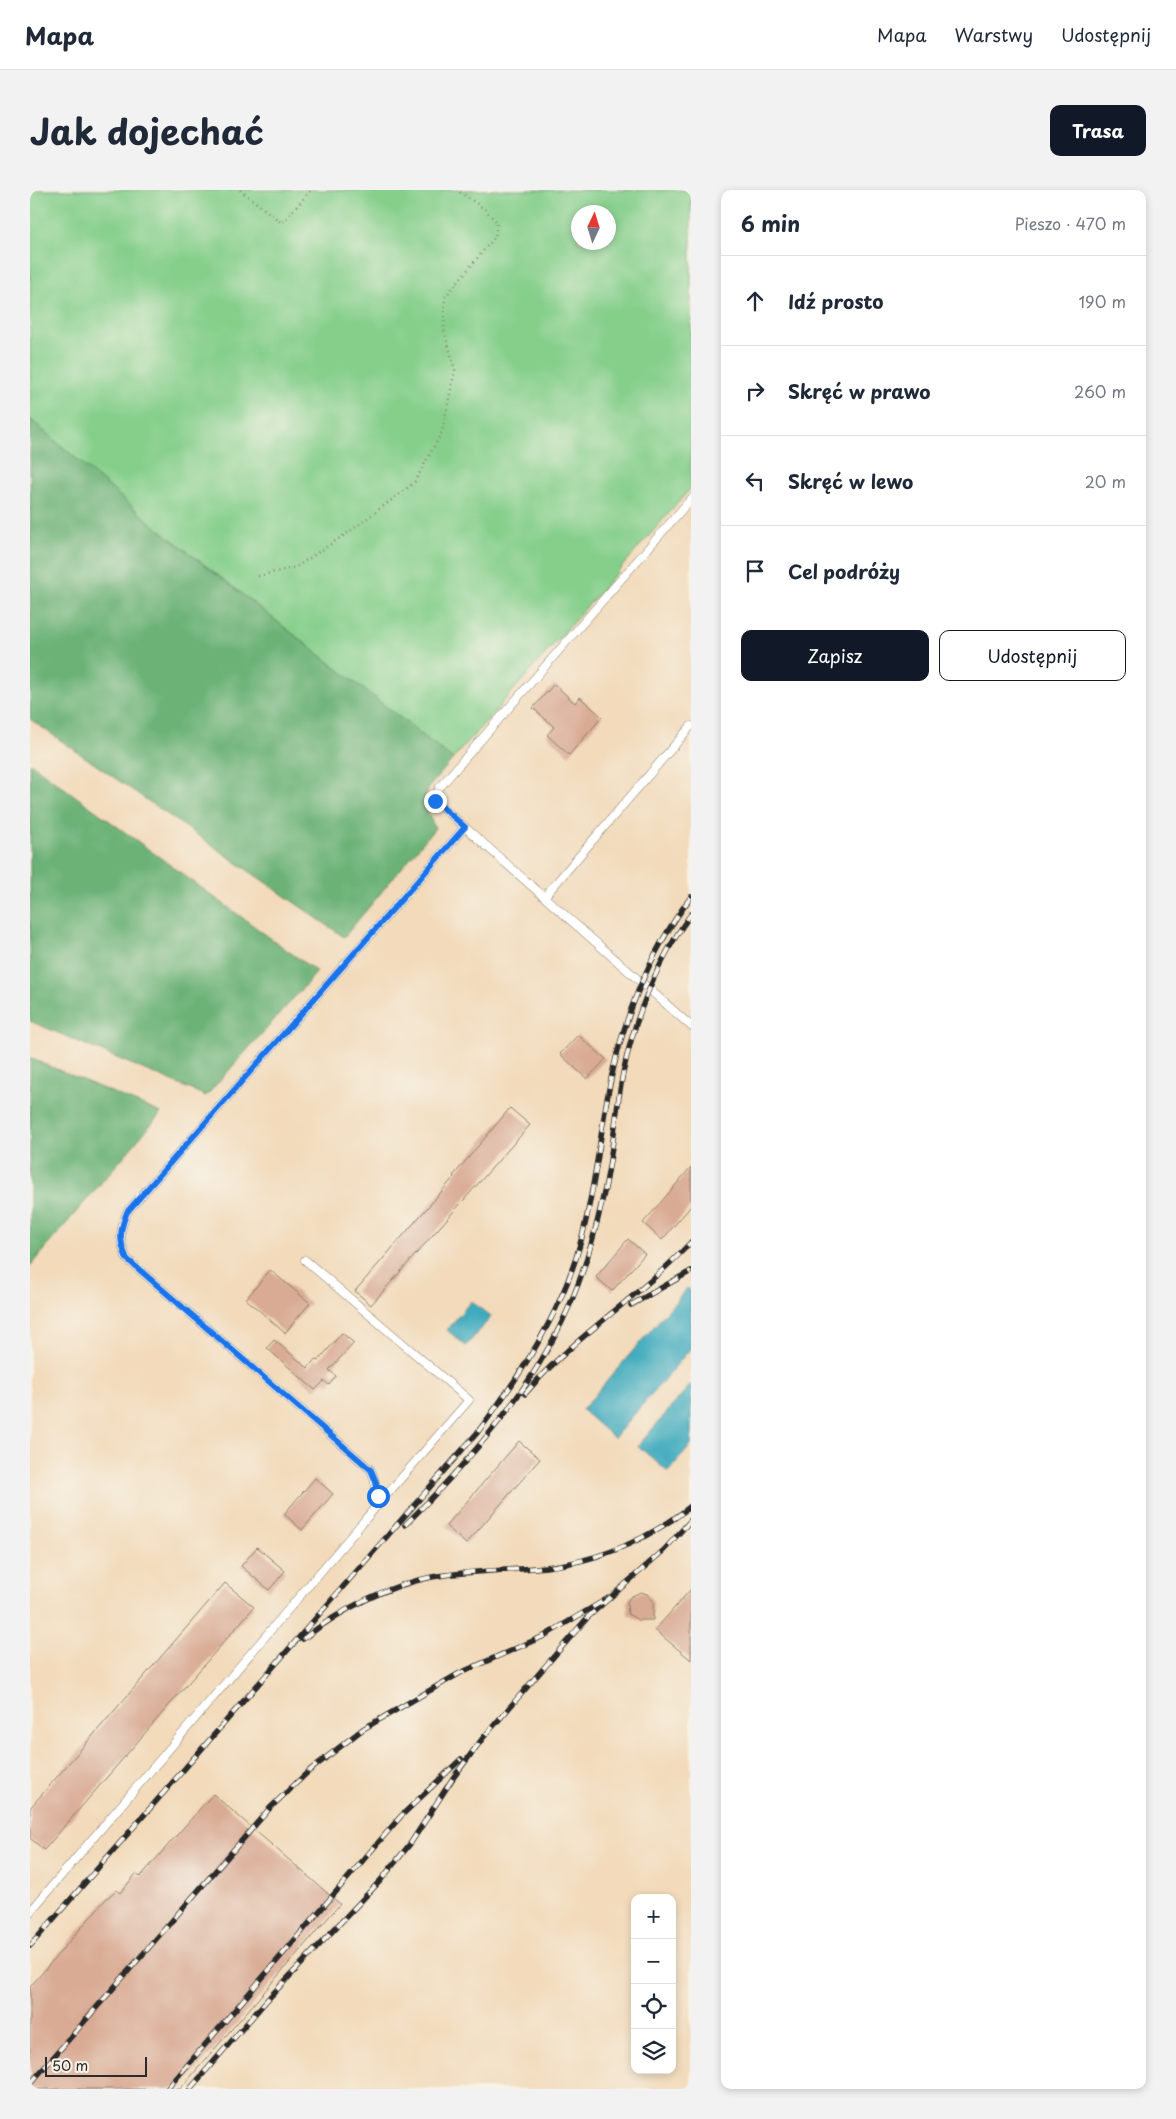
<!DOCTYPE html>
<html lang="pl">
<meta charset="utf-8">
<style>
body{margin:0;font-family:"Playpen Sans",sans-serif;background:#f2f2f3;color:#1f2937}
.controls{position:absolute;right:15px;bottom:15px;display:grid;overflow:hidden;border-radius:10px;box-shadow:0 2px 8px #0003}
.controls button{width:45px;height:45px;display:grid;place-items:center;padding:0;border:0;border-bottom:1px solid #e0e1e3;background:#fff;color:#1f2937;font:25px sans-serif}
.compass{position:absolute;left:541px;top:15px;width:45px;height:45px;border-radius:50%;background:#fff;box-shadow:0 2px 8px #0003;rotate:4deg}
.scale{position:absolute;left:15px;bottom:12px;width:102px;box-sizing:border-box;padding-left:5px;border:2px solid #2b2b2b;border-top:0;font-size:14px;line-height:18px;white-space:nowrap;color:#2b2b2b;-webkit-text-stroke:4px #f7f3e8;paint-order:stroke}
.stop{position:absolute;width:15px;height:15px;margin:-11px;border:4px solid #1a73e8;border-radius:50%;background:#fff}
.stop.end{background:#1a73e8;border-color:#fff;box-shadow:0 1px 5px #0008}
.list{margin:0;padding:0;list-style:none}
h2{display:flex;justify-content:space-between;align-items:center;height:65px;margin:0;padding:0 20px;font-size:21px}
h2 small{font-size:16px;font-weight:400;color:#747a83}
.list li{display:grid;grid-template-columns:32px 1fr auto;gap:15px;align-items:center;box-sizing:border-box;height:90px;padding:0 20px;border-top:1px solid #e0e1e3}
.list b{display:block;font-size:19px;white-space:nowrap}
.list em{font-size:16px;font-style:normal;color:#747a83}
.actions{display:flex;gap:10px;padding:15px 20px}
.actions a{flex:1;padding:11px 0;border:1px solid #111827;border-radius:10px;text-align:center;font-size:18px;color:#111827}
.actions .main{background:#111827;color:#fff}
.icon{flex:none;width:28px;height:28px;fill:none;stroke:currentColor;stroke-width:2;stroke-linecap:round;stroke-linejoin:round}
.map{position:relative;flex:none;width:661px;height:1899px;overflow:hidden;border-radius:10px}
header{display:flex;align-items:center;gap:30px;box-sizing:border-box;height:70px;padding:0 25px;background:#fff;border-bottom:1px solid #e0e1e3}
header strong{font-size:24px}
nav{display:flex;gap:28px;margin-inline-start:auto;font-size:18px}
.intro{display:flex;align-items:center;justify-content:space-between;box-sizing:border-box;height:120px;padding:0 30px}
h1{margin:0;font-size:35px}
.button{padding:12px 22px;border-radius:10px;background:#111827;color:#fff;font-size:18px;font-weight:700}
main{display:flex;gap:30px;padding:0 30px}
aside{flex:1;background:#fff;border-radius:10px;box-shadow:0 2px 8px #0003}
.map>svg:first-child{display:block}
</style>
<header>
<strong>Mapa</strong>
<nav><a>Mapa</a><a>Warstwy</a><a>Udostępnij</a></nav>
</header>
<div class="intro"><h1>Jak dojechać</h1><a class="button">Trasa</a></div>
<main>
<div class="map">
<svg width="661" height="1899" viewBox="0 0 661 1899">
<rect width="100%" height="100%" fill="#f7f3e8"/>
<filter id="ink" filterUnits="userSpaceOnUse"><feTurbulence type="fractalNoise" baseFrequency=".02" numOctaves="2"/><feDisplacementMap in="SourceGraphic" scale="10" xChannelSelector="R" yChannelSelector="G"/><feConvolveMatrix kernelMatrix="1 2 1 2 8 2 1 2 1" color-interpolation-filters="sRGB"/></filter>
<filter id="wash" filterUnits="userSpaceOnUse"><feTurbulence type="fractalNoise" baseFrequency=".0096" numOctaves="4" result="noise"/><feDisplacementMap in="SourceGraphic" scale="20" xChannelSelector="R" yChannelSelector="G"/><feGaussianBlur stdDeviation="1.12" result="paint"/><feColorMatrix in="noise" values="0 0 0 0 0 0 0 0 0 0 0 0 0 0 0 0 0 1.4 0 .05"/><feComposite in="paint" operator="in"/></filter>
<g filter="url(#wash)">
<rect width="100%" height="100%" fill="#f2daba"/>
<path fill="#85cf8b" stroke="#587d5b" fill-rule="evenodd" d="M 0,0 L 661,0 L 661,298 L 423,569 L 126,337 L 0,229 ZM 548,22 L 578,22 L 578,52 L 548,52 Z"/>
<path fill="#6cb277" stroke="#4c6e51" d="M 0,229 L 126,337 L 423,569 L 399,597 L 393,613 L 405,638 L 314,747 L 0,529 Z
M 0,573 L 287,782 L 176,906 L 0,831 Z
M 0,868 L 131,923 L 0,1076 Z"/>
<path fill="#3fabbe" stroke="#356b74" d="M 657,1098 L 661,1101 L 661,1158 L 584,1248 L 552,1220 Z
M 441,1111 L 461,1127 L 436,1156 L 417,1140 Z
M 661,1194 L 661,1255 L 638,1282 L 608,1256 Z"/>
<g id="blocks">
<path fill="#d9ab94" d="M 524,494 L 545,513 L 550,507 L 572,527 L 539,565 L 517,545 L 524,537 L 503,518 Z
M 548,845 L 576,869 L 557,889 L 530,864 Z
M 480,918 L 500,935 L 341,1115 L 325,1101 L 424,987 L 423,986 Z
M 661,977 L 661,1016 L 632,1050 L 613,1033 Z
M 598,1049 L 615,1064 L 582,1101 L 566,1087 Z
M 240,1080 L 280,1113 L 255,1143 L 216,1109 Z
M 312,1143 L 324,1153 L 299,1180 L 306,1186 L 299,1195 L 294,1191 L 285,1200 L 237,1158 L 244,1150 L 278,1178 L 285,1169 L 288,1171 Z
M 489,1251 L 510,1269 L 436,1354 L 416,1336 Z
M 285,1288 L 303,1304 L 272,1340 L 254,1324 Z
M 227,1357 L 255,1381 L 239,1400 L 211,1376 Z
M 195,1393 L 224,1417 L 14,1660 L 0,1648 L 0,1618 Z
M 661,1399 L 661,1470 L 625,1440 Z
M 611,1402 L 617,1404 L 623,1411 L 623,1430 L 608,1430 L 598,1424 L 597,1412 L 600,1407 Z
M 183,1604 L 310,1714 L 150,1899 L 0,1899 L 0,1797 L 75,1710 L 86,1700 L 90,1703 L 106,1684 L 110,1687 Z"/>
</g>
</g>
<g filter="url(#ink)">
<use href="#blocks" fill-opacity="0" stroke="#8e8272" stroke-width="1"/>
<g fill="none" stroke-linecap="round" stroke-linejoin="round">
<g stroke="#8e8272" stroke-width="9">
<path id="service" d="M 661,309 L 409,598 L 405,611 L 661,836
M 514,707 L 661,536
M 275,1070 L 439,1210 L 346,1317
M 0,1722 L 344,1319 C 348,1304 347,1295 341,1280 L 97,1069 C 89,1050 89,1042 97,1022 L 435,637"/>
</g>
<path stroke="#8e8272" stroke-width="2.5" stroke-dasharray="1 4" stroke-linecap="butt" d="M 210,0 L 252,33 L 281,0
M 228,386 L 266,377 L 319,342 L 384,293 L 412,242 L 425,180 L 414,139 L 415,107 L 465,47 L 467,32 L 453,18 L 427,0"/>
<use href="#service" stroke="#fff" stroke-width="8"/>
<g stroke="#2b2b2b" stroke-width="5.5">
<path id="rail" d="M 601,1115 L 661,1081
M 495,1204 C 544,1146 610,1107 661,1052
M 375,1335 C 438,1272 502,1201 538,1119 C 554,1083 565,1044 573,1007 C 583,966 585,924 593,883 C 605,827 627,771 661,724
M 273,1449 C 312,1419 353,1397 402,1387 C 440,1380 478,1381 516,1377 C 569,1371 619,1349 661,1316
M 0,1756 L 447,1243 C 492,1184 534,1119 552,1047 C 564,1001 569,955 577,909 C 590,837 617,765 661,707
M 0,1894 L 240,1618 L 279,1581 L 333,1539 L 430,1483 L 514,1446 L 580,1407
M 137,1899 L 371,1626 L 431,1569
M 160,1899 L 237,1810 L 350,1691 L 380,1654 L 423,1588 L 453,1548 L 558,1427 L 634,1360 L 661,1330"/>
</g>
<use href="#rail" stroke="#f7f3e8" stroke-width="4" stroke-dasharray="11" stroke-linecap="butt"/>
</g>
</g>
<g fill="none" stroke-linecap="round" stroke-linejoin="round" filter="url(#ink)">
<path stroke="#1a73e8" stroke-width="6" d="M 348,1306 L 346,1292 L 341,1280 L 97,1069 C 89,1050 89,1042 97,1022 L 435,637 L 405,611"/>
</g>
</svg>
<div class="controls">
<button>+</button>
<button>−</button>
<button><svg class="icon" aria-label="locate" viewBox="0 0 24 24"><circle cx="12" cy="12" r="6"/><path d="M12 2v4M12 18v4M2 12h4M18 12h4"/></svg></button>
<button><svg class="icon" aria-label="layers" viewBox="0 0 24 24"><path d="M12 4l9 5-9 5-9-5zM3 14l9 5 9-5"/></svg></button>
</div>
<svg class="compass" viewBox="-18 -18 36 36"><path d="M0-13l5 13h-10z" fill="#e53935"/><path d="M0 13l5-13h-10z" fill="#747a83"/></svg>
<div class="scale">50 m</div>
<div class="stop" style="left:348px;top:1306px"></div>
<div class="stop end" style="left:405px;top:611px"></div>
</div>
<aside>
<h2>6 min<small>Pieszo · 470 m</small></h2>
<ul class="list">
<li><svg class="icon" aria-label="ahead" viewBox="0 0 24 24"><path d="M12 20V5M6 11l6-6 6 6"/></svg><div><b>Idź prosto</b></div><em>190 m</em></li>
<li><svg class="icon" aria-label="right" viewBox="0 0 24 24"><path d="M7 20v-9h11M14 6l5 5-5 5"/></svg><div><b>Skręć w prawo</b></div><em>260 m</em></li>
<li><svg class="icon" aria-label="left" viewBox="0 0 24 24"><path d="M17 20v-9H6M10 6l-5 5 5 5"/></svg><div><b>Skręć w lewo</b></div><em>20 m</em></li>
<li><svg class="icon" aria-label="arrive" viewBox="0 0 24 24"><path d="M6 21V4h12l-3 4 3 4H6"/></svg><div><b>Cel podróży</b></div></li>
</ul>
<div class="actions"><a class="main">Zapisz</a><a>Udostępnij</a></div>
</aside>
</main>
